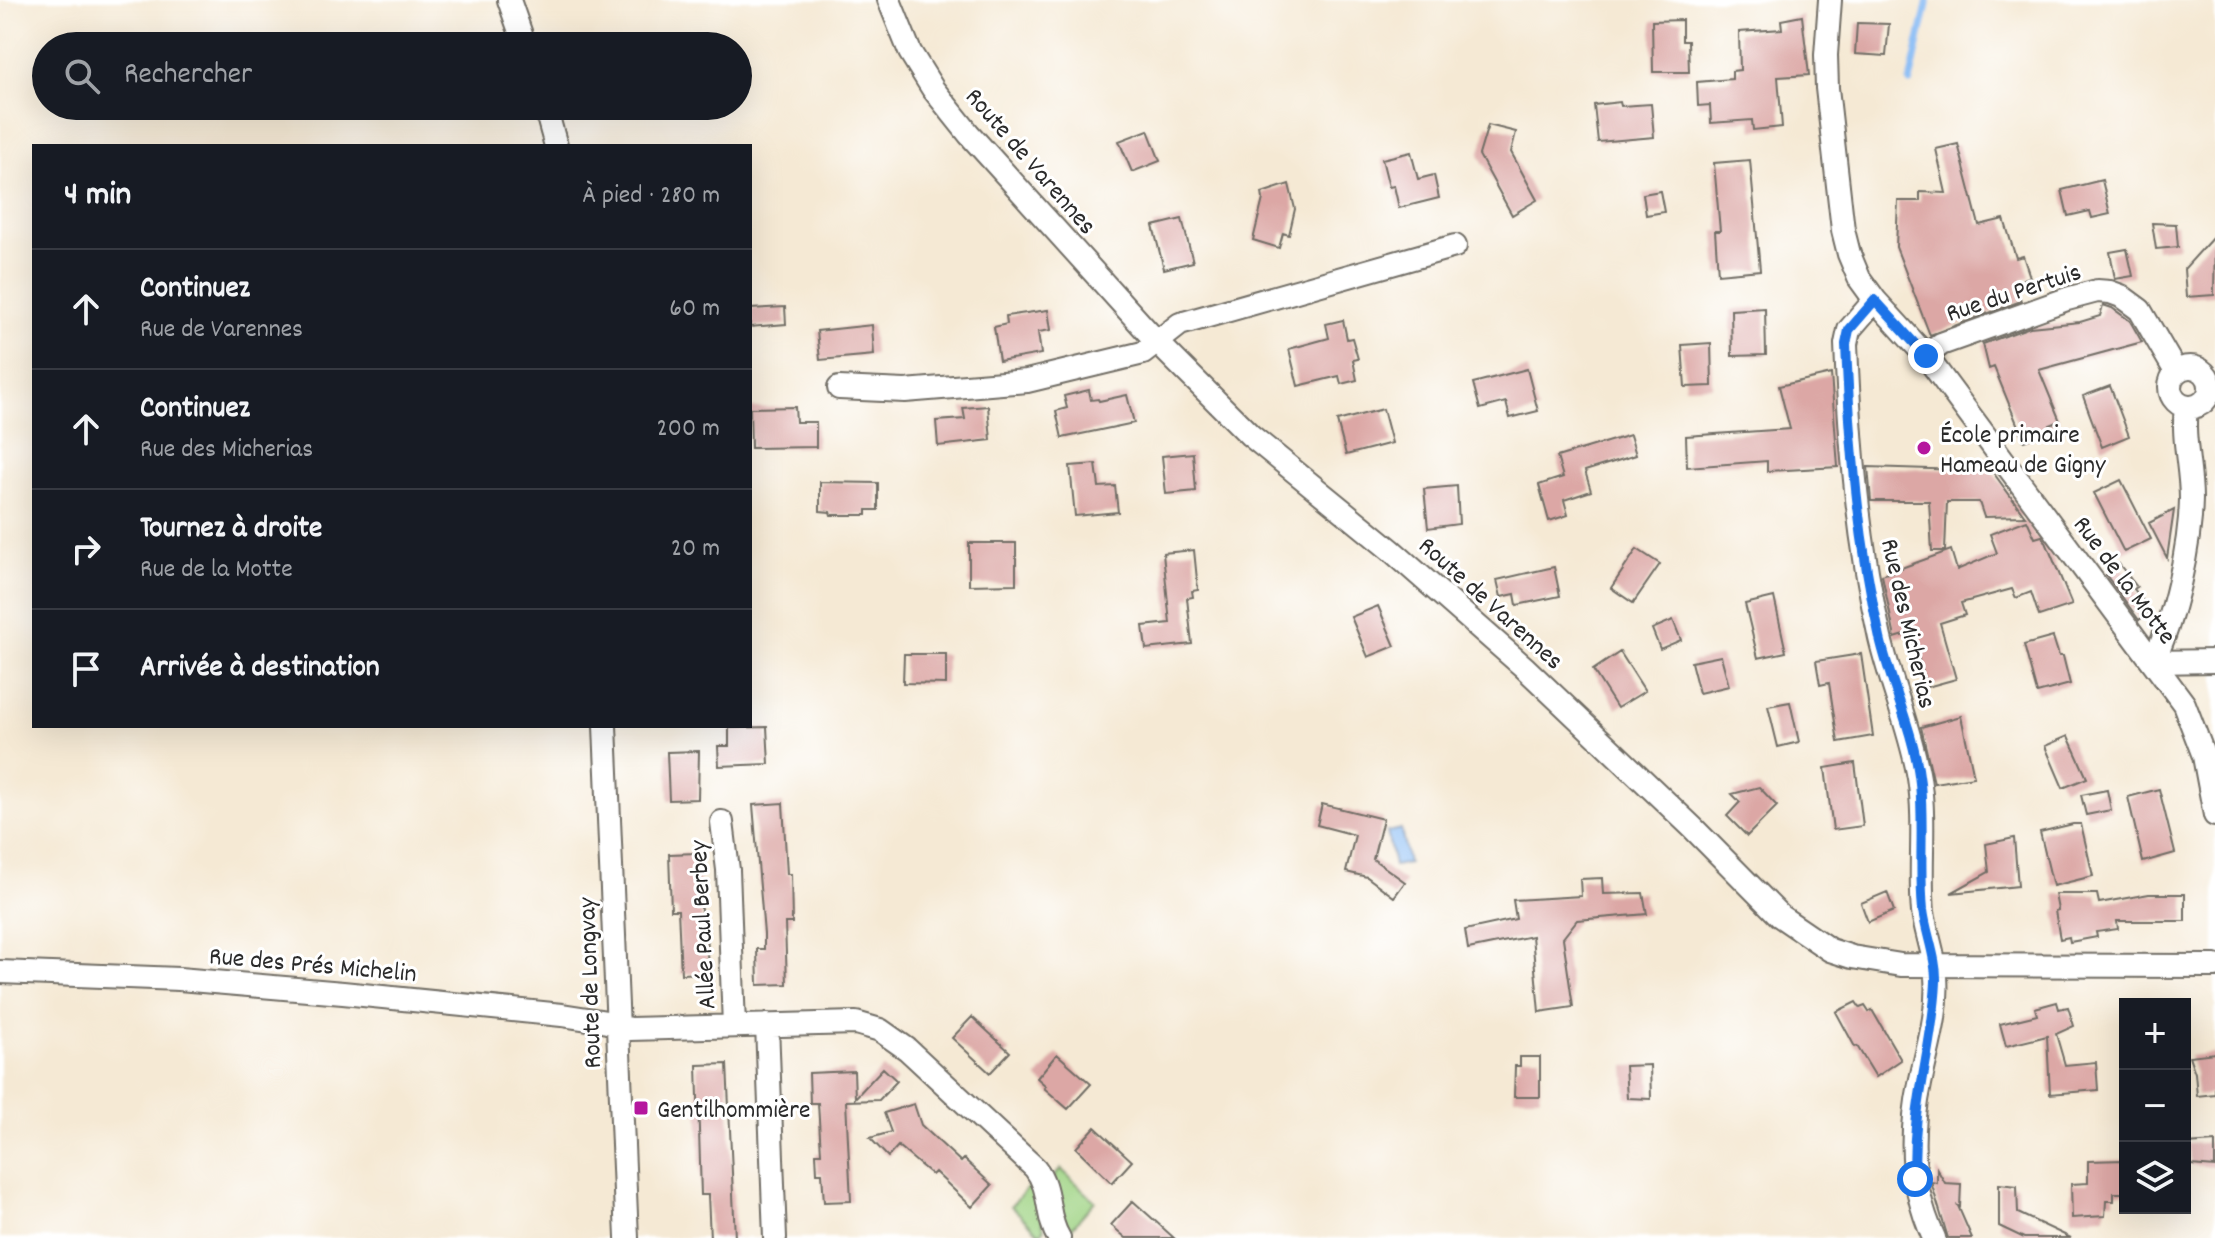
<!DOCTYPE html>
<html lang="fr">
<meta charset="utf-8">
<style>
body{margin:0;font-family:Dekko,sans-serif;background:#242831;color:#f1f3f6}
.controls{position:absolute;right:24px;bottom:24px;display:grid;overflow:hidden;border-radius:0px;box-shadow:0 8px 32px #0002}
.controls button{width:72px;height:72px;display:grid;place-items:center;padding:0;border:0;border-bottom:2px solid #363941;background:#171b24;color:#f1f3f6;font:40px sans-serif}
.stop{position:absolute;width:24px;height:24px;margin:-18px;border:6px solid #1a73e8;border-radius:50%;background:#fff}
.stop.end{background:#1a73e8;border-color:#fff;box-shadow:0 2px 8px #0008}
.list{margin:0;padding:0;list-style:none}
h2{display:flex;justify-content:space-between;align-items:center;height:104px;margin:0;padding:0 32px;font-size:34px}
h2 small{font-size:26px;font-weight:400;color:#9ea1a6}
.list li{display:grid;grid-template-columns:52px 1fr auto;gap:24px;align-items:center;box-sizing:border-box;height:120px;padding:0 32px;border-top:2px solid #363941}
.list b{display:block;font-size:30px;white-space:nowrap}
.list p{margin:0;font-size:26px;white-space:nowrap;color:#9ea1a6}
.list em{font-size:26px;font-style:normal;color:#9ea1a6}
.icon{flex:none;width:44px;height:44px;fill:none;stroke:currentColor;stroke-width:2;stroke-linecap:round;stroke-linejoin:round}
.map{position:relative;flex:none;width:2215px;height:1238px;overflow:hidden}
.search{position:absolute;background:#171b24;box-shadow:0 8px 32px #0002;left:32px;top:32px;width:720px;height:88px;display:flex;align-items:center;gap:20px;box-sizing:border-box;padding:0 28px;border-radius:44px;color:#9ea1a6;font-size:30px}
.panel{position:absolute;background:#171b24;box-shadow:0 8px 32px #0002;left:32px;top:144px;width:720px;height:584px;border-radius:0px}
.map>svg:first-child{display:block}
</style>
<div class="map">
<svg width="2215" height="1238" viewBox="0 0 2215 1238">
<rect width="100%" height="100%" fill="#fff"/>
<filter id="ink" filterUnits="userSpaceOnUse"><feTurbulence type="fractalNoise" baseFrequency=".0125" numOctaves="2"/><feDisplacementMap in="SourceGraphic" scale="16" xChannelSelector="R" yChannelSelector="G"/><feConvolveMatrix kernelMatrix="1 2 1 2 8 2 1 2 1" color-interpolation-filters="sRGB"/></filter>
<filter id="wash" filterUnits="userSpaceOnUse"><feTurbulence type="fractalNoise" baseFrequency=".006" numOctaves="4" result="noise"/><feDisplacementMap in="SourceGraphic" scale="32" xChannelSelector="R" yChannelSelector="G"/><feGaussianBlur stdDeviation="1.8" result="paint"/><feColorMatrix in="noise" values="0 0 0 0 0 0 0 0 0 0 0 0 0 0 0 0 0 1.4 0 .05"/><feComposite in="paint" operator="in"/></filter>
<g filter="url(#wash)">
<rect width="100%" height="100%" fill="#f5e9d4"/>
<path fill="#a0d485" stroke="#668058" stroke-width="2" d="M 1061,1169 L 1095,1201 L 1068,1232 L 1059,1215 L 1054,1176 Z
M 1033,1182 L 1044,1230 L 1040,1234 L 1011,1206 Z"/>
<path fill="#85baf4" stroke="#587290" stroke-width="2" d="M 1401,829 L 1408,863 L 1394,866 L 1387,832 Z"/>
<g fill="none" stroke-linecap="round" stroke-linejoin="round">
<path stroke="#85baf4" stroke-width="7" d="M 1910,82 L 1928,0"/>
</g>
<g id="blocks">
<path fill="#dca7a5" d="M 1802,16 L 1809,75 L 1778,77 L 1782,127 L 1753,130 L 1752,120 L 1711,123 L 1710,105 L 1698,106 L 1697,82 L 1732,79 L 1732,71 L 1740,70 L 1739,32 L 1782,29 L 1781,20 Z
M 1682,20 L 1682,41 L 1688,41 L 1689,72 L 1653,72 L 1652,21 Z
M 1857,23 L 1889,24 L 1886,56 L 1855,54 Z
M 1620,102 L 1621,106 L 1651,104 L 1654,137 L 1598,142 L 1594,105 Z
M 1488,125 L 1516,132 L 1511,152 L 1537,200 L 1512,215 L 1479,155 Z
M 1148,130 L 1160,161 L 1132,172 L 1119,141 Z
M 1958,144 L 1979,225 L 2004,219 L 2016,258 L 2023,256 L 2030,277 L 2023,279 L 2025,286 L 2017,289 L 2021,301 L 1930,335 L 1896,247 L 1898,201 L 1920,201 L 1920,192 L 1946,193 L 1936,149 Z
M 1411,152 L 1418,179 L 1434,175 L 1439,198 L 1399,208 L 1394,186 L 1389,187 L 1382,159 Z
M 1750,160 L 1760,270 L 1718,274 L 1715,231 L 1720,231 L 1714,163 Z
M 2102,180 L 2110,214 L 2092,218 L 2090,211 L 2068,216 L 2062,190 Z
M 1289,184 L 1295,209 L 1289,235 L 1283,233 L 1279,248 L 1253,240 L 1263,199 L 1262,193 Z
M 1660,191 L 1664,212 L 1646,215 L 1643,194 Z
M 1182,219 L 1193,262 L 1164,269 L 1153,226 Z
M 2152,223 L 2176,224 L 2178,247 L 2156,249 Z
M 2215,235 L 2214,295 L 2186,297 L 2184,269 Z
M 2127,249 L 2133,276 L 2115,279 L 2110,252 Z
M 2103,305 L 2112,308 L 2130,321 L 2142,342 L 2039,370 L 2060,421 L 2050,425 L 2052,430 L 2024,441 L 1994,367 L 1989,369 L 1983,344 L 2030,327 L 2080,322 L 2100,316 Z
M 785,307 L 786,324 L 750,327 L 750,309 Z
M 1765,308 L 1766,355 L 1732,356 L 1731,310 Z
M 1048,310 L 1051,330 L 1038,332 L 1041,354 L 999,361 L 994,327 L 1007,324 L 1006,316 Z
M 1343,320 L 1347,339 L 1352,338 L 1358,359 L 1353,360 L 1357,380 L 1341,384 L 1339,376 L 1298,386 L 1289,349 L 1329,338 L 1326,324 Z
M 872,325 L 874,355 L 820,360 L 817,331 Z
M 1711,343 L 1712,386 L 1685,387 L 1682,345 Z
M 1527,369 L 1538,411 L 1510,418 L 1506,402 L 1480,409 L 1473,383 Z
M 1831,374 L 1838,467 L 1767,471 L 1767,461 L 1687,467 L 1686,436 L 1790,429 L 1779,386 Z
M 2110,386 L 2129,436 L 2102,447 L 2083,396 Z
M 1089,390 L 1091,400 L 1098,399 L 1099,401 L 1127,395 L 1134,423 L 1062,438 L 1056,411 L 1067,408 L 1064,396 Z
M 988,406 L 991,440 L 938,446 L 936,421 L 965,419 L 963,408 Z
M 795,407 L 796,422 L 816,422 L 816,447 L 751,448 L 750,408 Z
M 1383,409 L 1392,443 L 1346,455 L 1337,421 Z
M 1630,435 L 1636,455 L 1585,471 L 1591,491 L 1564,500 L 1568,515 L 1549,521 L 1539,485 L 1563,477 L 1557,457 Z
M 1193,453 L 1196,491 L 1166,494 L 1162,456 Z
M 1096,464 L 1099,487 L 1115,486 L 1118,512 L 1075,516 L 1070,466 Z
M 1868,467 L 1992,471 L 2025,516 L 1984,517 L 1979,502 L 1947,502 L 1945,551 L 1932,551 L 1929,501 L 1871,501 Z
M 2121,480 L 2151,539 L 2124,552 L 2094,493 Z
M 820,482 L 878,483 L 878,510 L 867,510 L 867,515 L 831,515 L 830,512 L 820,511 Z
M 1457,486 L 1459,524 L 1428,528 L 1424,489 Z
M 2174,510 L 2167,558 L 2149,523 Z
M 2027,520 L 2035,538 L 2042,536 L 2046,542 L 2072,605 L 2039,616 L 2031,592 L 2016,598 L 2012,589 L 1961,603 L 1965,615 L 1940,623 L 1956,679 L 1927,687 L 1911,633 L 1895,638 L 1882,575 L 1951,550 L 1957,570 L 1997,553 L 1990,534 Z
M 969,543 L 1016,543 L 1016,584 L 969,585 Z
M 1637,549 L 1660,564 L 1633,603 L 1611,588 Z
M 1194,550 L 1198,590 L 1192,591 L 1193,597 L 1187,598 L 1192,644 L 1146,649 L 1143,626 L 1170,623 L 1163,553 Z
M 2119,564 L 2137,587 L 2134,589 L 2151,611 L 2139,620 L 2106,575 Z
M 1554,567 L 1560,596 L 1517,605 L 1515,594 L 1501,597 L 1497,580 Z
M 1774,597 L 1786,652 L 1758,658 L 1745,604 Z
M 1378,606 L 1395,646 L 1368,657 L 1351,617 Z
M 1673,620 L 1681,640 L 1660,649 L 1652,629 Z
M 2053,637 L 2059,656 L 2063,656 L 2070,684 L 2037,693 L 2024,645 Z
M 1620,652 L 1645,691 L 1617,708 L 1593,670 Z
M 904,654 L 946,654 L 946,684 L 903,683 Z
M 1861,654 L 1873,736 L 1838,742 L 1829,683 L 1820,685 L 1816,661 Z
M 1721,656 L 1729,686 L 1699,693 L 1691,662 Z
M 1790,702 L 1799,742 L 1778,747 L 1768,706 Z
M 1961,716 L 1974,777 L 1934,783 L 1921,727 Z
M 767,727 L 769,764 L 719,766 L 718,746 L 729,746 L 729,728 Z
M 2068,736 L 2087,778 L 2063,788 L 2045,746 Z
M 699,751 L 698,799 L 669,800 L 667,752 Z
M 1855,763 L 1863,826 L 1833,830 L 1825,768 Z
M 1759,787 L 1777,806 L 1747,836 L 1727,816 L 1740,802 L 1732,794 Z
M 2159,789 L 2175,853 L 2143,862 L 2128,797 Z
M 2107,790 L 2111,810 L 2086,815 L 2081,795 Z
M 783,803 L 787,874 L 791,874 L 792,923 L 785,923 L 787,984 L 758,985 L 757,949 L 764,949 L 764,934 L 753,805 Z
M 1322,804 L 1383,819 L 1373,859 L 1405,882 L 1394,897 L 1367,877 L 1346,872 L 1355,835 L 1317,825 Z
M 2073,824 L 2081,824 L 2093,876 L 2053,886 L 2040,832 Z
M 2014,838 L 2018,886 L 1951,893 L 1989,872 L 1986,844 Z
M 698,853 L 702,930 L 706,930 L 708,973 L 681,974 L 678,910 L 671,910 L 669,854 Z
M 1602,878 L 1603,894 L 1643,893 L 1647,914 L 1577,920 L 1563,938 L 1573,1007 L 1539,1012 L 1532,936 L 1468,949 L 1465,930 L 1516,919 L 1513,900 L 1581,896 L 1580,879 Z
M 1887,892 L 1894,911 L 1868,922 L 1861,903 Z
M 2055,894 L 2097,894 L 2099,903 L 2149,894 L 2185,894 L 2185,921 L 2117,921 L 2118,929 L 2096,932 L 2097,937 L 2070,942 L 2069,937 L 2060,939 L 2055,911 L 2058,910 Z
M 1856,1002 L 1860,1008 L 1865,1006 L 1869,1012 L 1872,1010 L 1901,1060 L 1876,1077 L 1857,1046 L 1855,1047 L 1836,1012 Z
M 2057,1002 L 2059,1009 L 2068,1007 L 2074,1026 L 2056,1034 L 2065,1065 L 2096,1062 L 2098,1090 L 2050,1094 L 2047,1036 L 2006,1046 L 2000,1024 L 2037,1015 L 2035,1008 Z
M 972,1017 L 1010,1052 L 990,1073 L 952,1038 Z
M 2215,1053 L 2215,1094 L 2197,1096 L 2195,1073 L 2189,1056 Z
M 1057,1054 L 1091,1084 L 1068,1109 L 1044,1088 L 1046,1086 L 1037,1078 Z
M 1520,1057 L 1540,1057 L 1540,1097 L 1514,1097 L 1515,1066 L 1520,1066 Z
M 727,1064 L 735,1238 L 710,1238 L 708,1195 L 701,1195 L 697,1065 Z
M 1650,1065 L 1651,1099 L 1627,1098 L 1625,1066 Z
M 883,1068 L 897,1081 L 879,1100 L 846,1101 L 851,1201 L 824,1202 L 822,1173 L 817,1173 L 816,1153 L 821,1153 L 818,1103 L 810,1103 L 809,1073 L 854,1071 L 855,1098 Z
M 914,1104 L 921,1125 L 961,1162 L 964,1159 L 992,1185 L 972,1207 L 935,1172 L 932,1175 L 898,1146 L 888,1157 L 870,1138 L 891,1132 L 884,1113 Z
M 1095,1127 L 1132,1161 L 1112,1183 L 1076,1148 Z
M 2215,1142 L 2215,1167 L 2191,1165 L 2187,1144 Z
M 2125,1160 L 2125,1193 L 2114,1193 L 2114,1201 L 2106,1201 L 2105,1216 L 2072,1218 L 2071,1184 L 2088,1183 L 2088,1161 Z
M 1937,1169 L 1945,1183 L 1961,1184 L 1960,1207 L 1958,1206 L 1972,1238 L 1948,1238 L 1931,1182 L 1937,1183 Z
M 1999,1184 L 2017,1186 L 2018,1213 L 2071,1238 L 2024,1238 L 1999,1226 Z
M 1133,1201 L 1174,1238 L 1126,1238 L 1111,1225 Z"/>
</g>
</g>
<g filter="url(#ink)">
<use href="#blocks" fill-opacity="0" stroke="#726e66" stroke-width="2"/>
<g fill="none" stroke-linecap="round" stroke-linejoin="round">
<g stroke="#726e66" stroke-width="26">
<path id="minor" d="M 509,0 L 525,46
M 889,0 L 910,52 L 933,89 L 969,134 L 1156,341 L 1250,435 L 1391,550 L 1524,667 L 1692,827 L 1780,916 L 1830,950 L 1852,957 L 1901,965 L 2215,966
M 1830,0 L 1826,55 L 1827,88 L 1843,230 L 1849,254 L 1859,278 L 1875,300 L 1926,356 L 2184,704 L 2204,756 L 2215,815
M 545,106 L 556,146
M 1875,300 L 1849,330 L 1846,344 C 1850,444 1858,541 1880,638 C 1891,685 1911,731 1919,778 C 1926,822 1919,868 1923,912 C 1926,933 1935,955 1936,977 C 1939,1013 1927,1049 1920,1084 C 1909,1137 1911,1189 1934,1238
M 1926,356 L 1941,344 L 2067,299 L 2097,291 L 2110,292 L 2121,296 L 2140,310 L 2176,372
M2170 387a20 20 0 1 1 40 0a20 20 0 1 1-40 0Z
M 839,388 L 905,391 L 1027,381 L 1143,353 L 1180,324 L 1455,246
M 2186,407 C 2182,439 2191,467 2191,499 C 2190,547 2174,619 2153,662 L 2215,661
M 605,726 L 627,1238
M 722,822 L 728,870 L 734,1026
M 0,972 L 179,979 L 343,993 L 562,1015 L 607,1022 L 630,1029 L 856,1023 L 880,1030 L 907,1049 L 1035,1168 C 1052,1189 1045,1216 1059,1238
M 767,1025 L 775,1238"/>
</g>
<use href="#minor" stroke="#fff" stroke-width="22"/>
</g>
</g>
<g fill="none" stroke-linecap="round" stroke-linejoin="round" filter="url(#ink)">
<path stroke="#1a73e8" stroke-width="10" d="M 1915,1179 C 1910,1109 1933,1050 1936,982 C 1937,959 1926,934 1923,910 C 1919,868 1924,826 1920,783 C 1915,734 1891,686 1880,638 C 1858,540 1850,443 1846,344 L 1849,330 L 1875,300 L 1926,356"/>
</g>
<g fill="#b5179e" stroke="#fff" stroke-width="3">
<circle cx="1924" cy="448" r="8"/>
<rect x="633" y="1100" width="16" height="16" rx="4"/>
</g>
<g text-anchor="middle" stroke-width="6" stroke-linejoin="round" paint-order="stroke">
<g font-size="26" fill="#2b2b2b" stroke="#fff">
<text transform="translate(1032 160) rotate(49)" y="9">Route de Varennes</text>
<text transform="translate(2013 291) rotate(-18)" y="9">Rue du Pertuis</text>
<text transform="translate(2126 579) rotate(53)" y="9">Rue de la Motte</text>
<text transform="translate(1492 602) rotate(42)" y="9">Route de Varennes</text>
<text transform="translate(1910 623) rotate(77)" y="9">Rue des Micherias</text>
<text transform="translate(701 925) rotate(-93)" y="9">Allée Paul Berbey</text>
<text transform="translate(313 963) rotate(5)" y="9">Rue des Prés Michelin</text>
<text transform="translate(588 983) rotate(-92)" y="9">Route de Longvay</text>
</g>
<g font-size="26" fill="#2b2b2b" stroke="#fff" text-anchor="start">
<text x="1940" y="442">École primaire<tspan x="1940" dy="30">Hameau de Gigny</tspan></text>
<text x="657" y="1117">Gentilhommière</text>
</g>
</g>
</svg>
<div class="controls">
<button>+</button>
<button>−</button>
<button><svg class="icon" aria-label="layers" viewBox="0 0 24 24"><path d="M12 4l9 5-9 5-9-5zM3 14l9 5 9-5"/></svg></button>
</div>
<div class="stop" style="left:1915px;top:1179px"></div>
<div class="stop end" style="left:1926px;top:356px"></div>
<div class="search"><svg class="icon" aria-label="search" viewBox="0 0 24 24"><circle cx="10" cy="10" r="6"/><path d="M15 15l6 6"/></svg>Rechercher</div>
<section class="panel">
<h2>4 min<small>À pied · 280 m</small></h2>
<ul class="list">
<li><svg class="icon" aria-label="ahead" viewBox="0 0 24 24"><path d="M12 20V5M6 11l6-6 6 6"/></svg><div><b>Continuez</b><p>Rue de Varennes</p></div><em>60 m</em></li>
<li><svg class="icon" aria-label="ahead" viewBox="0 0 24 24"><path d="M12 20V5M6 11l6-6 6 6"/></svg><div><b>Continuez</b><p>Rue des Micherias</p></div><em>200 m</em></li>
<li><svg class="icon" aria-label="right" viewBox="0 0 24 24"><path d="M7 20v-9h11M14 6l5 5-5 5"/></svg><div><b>Tournez à droite</b><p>Rue de la Motte</p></div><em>20 m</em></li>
<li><svg class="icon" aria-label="arrive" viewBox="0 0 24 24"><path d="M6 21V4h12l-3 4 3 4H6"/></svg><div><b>Arrivée à destination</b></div></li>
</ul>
</section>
</div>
